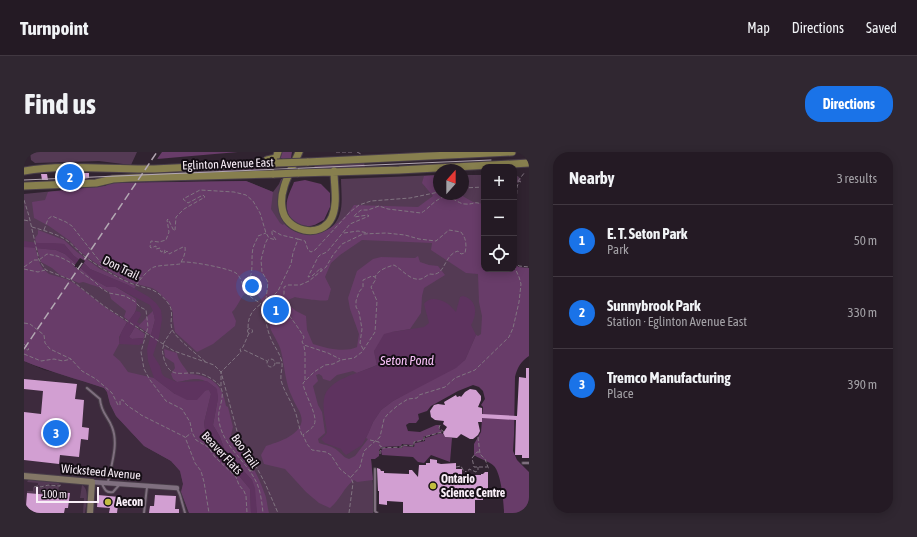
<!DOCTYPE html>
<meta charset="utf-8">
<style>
body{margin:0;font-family:"Asap Condensed",sans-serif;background:#302731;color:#f1f3f6}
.controls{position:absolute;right:12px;top:12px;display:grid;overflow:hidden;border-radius:8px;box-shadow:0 2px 10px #0003}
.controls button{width:36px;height:36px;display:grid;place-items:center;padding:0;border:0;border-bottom:1px solid #413841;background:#241a24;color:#f1f3f6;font:20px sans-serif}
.compass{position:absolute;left:409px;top:12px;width:36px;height:36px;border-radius:50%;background:#241a24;box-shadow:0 2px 10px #0003;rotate:21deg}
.scale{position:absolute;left:12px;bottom:10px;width:63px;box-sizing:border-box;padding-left:4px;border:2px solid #f8eef7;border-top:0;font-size:11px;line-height:14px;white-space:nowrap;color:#f8eef7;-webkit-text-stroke:3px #150e15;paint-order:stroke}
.you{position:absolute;left:228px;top:134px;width:14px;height:14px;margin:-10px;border:3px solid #fff;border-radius:50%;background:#1a73e8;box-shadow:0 0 0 6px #1a73e833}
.badge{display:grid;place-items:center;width:26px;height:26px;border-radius:50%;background:#1a73e8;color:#fff;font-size:13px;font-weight:700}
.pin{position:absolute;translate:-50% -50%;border:2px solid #fff;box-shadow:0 1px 4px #0006}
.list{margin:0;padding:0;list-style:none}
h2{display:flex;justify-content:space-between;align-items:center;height:52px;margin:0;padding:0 16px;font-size:17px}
h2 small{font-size:13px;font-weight:400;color:#a3a1a6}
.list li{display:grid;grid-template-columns:26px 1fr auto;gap:12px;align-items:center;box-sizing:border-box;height:72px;padding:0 16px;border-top:1px solid #413841}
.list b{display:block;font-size:15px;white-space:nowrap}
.list p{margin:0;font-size:13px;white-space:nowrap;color:#a3a1a6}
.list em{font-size:13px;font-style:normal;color:#a3a1a6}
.icon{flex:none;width:22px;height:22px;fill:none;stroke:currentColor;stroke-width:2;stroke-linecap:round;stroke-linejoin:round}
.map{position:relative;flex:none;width:505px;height:361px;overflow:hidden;border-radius:16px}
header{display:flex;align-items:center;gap:24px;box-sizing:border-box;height:56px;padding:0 20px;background:#241a24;border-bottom:1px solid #413841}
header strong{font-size:19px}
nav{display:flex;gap:22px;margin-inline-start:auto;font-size:14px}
.intro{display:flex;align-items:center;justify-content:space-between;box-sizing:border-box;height:96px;padding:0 24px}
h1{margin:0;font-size:28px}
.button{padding:10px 18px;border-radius:16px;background:#1a73e8;color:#fff;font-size:14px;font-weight:700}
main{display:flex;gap:24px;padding:0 24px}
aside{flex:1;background:#241a24;border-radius:16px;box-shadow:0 2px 10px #0003}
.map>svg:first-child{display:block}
</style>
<header>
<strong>Turnpoint</strong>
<nav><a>Map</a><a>Directions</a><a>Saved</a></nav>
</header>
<div class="intro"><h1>Find us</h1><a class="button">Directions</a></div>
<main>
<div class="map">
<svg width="505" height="361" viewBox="0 0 505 361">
<rect width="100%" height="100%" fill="#302330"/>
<path fill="#3d2a3d" d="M 0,209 L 20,218 L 38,222 L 80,236 L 83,240 L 86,252 L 92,264 L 120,294 L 147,309 L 156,319 L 159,332 L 157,340 L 165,361 L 0,361 Z"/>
<path fill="#543a54" d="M 6,0 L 113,0 L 107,13 L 75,9 L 11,11 L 7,8 Z
M 340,10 L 341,16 L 291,17 L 290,12 Z
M 243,15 L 243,19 L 125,23 L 125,20 Z
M 490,22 L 495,25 L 497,28 L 493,31 L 492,33 L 490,75 Z
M 415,23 L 415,42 L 439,42 L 439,23 L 460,23 L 460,117 L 505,196 L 380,269 L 347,307 L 349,333 L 349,361 L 165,361 L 157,340 L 159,332 L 156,319 L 147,309 L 120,294 L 92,264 L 86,252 L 83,240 L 80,236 C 54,227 26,220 0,209 L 0,42 L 81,34 L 87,31 L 222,29 L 249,40 L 255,32 L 257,27 L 259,27 C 235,90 307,97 316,61 C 319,52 317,36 317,27 Z
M 5,327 L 36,329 L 35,333 L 24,332 L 18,335 L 14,333 L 14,331 L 3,330 Z
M 24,333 L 35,334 L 34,340 L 27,340 L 27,343 L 3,341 L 3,339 L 9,339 L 9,335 L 14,336 L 14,334 L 17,336 Z
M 58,333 C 66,337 62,353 61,361 L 59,361 L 60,346 L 56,346 Z"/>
<path fill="#683c69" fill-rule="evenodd" d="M 138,0 L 214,0 L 133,7 Z
M 257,0 L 268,0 L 267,6 L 259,7 L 254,5 Z
M 415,23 L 415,42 L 435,42 L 449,50 L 460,52 L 460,117 L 490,117 L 490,112 L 495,115 L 505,116 L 505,204 C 497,209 493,216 491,225 L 490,283 L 489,299 L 493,308 L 505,320 L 505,361 L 480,361 C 480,351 477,321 470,314 C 465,309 456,307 450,303 L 450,292 L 457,280 L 459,255 L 457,253 L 461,247 L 459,239 L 455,235 L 449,233 L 434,239 L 407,254 L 403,259 L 394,262 L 395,267 L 392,271 L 385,271 L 382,273 L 384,279 L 396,280 L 412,273 L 415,273 L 415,277 L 418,279 L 417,280 L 399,285 L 399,288 L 390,290 L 389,293 L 378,292 L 377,294 L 358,295 L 355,298 L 355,304 L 351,307 L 347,307 L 349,328 L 333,330 L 330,328 C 320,335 316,348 306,356 L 295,351 L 282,340 L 261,317 L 240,312 L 237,303 L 242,294 C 254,290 272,285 277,272 C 280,263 272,255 269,247 C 261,231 261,216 257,199 C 255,191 250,185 247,178 C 245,173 246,167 245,163 C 243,157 234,139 227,139 C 218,139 215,154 208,160 L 212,169 L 211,174 L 189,192 L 173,200 L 151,180 L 149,168 L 149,161 L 147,155 L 143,149 L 133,139 L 128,136 L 105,130 L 76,114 L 55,99 L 46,89 L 25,74 L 10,66 L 8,50 L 21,48 L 24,40 L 81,34 L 87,31 L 222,29 L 249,40 L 247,57 L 256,71 L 259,73 L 260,72 C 285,95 315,76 330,53 L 394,55 L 409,44 L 398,31 L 400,24 ZM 338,88 L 408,91 L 407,98 L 442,121 L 454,122 L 455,150 L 458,164 L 457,182 L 454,184 L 452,183 L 441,208 L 369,249 L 357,258 L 349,270 L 342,286 L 344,287 L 331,304 L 325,307 C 319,305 319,303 314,299 C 309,294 301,293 295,291 L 294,287 L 301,281 L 298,260 L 294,253 L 289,234 L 294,229 L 292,223 L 295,222 L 298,224 L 299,227 L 306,229 L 313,223 L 329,219 L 333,221 L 353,213 L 350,199 L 368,180 L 386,177 L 397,161 L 398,144 L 400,136 L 421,123 L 414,114 L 405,113 L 396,110 L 394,104 L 391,106 L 357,105 L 349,107 L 333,119 L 324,146 L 326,157 L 335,182 L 333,195 C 320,201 302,196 289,192 L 283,178 L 282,164 L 272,159 L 265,153 L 264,148 L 271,145 C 275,146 300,150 304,148 L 307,137 L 301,125 L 307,111 L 316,103 Z
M 281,28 L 297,32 L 306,41 L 306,55 L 300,68 C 296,70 290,74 286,74 C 275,75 264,68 263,57 C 261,48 267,38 270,30 Z
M 14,78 L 40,88 L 53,100 L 76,117 L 112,134 L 110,137 L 104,133 L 66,117 L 60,111 L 50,104 L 40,92 L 12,91 L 11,86 L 14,82 Z
M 0,95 L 11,95 L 16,112 L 19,117 L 25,122 L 42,127 L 50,131 L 81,155 L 103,170 L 95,185 L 95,192 L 89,203 L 96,209 L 104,220 L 130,226 L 151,242 L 185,238 L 187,242 L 180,271 L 182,283 L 187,297 L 195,308 L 206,313 L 226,337 L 227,361 L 165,361 L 157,340 L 159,332 L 156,319 L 147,309 L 120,294 L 92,264 L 86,252 L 83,240 L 80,236 C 54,227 26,220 0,209 Z
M 13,96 L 32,98 L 41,102 L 69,127 L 83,135 L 92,135 L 112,147 C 114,157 111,161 105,169 L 100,165 L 102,159 L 87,147 L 85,140 C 77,135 68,133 59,130 L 55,131 L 36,123 L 28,116 L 17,110 Z
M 129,159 L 131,168 L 127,183 L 114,174 C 120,169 123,164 129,159 Z
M 111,175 L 121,182 L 119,188 L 118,186 L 108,187 L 105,185 Z
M 140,197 L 153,201 C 154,209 161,215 165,222 C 186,223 199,232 202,254 L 204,255 L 209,275 L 207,283 C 220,300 233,319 240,340 C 243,346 243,354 245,361 L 233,361 L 228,328 L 201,299 L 196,285 L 189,273 L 194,246 L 192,236 C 177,224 172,226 153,230 L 149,227 L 147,222 L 151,216 L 150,211 L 141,205 Z
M 417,281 L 419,282 L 421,285 L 428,286 L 426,310 L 407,303 L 400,311 L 394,310 L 389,305 L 358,303 L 357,299 L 359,296 L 378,296 L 379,294 L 390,295 L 391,291 L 401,289 L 401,286 Z"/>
<path fill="#5e335f" d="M 0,89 L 15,91 L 28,91 L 40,92 L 50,104 L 60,111 L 66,117 L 104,133 L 125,145 L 132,151 L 137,158 L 138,167 L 135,185 L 129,203 L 136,214 L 138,222 L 141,225 L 153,230 L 183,229 L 193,237 L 194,246 L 189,273 L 196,285 L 201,299 L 228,328 L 231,336 L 233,361 L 227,361 L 226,337 L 206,313 L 195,308 L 187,297 L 182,283 L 180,271 L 187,242 L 185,238 L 182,238 L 173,248 L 163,248 L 151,242 L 130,226 L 124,209 L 123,197 L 131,168 L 129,159 L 126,153 L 92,135 L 83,135 L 69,127 L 41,102 L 32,98 L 0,95 Z
M 439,144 C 454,148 453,163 447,173 L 452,183 L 441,208 L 432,216 L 369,249 L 357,258 L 349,270 L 345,280 L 338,293 L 322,303 L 319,300 L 317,297 L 301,291 L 297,287 L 303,281 C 302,270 298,257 300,247 C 303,226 338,221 353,213 L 350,199 L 360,182 L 368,180 L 400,175 L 405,171 L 400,152 C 405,144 417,147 424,152 C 427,154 429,157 432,160 L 436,145 Z
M 112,159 L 116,160 L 117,163 L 113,170 L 116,172 L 114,174 L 112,173 L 105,185 L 108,187 L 119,186 L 119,191 L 115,193 L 95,192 C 95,178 105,169 112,159 Z"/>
<path fill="#302330" d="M 56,106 L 61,109 L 55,118 L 50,114 Z"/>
<path fill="#d29fd2" d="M 38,21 L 44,21 L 45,27 L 39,27 Z
M 59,21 L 65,21 L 65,26 L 59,27 Z
M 17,22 L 23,22 L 24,28 L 18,28 Z
M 502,216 L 505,216 L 505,306 L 498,306 L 498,303 L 491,303 L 492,268 L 458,266 L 458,270 L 454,270 L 456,279 L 454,283 L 449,287 L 446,287 L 437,282 L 433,286 L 421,285 L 419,281 L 423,275 L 419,272 L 420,269 L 411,268 L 407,265 L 406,259 L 410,253 L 414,252 L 421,253 L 420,250 L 432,243 L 433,245 L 436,244 L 437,245 L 441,240 L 446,237 L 452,238 L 457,244 L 457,248 L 454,255 L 458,256 L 458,262 L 493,264 L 495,225 L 502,226 Z
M 0,227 L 53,232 L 51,247 L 60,248 L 58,275 L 65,276 L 64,288 L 57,287 L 55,305 L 36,303 L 35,312 L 0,308 L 0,260 L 17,262 L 19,239 L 0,237 Z
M 406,307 L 413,308 L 413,311 L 417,312 L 432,311 L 432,317 L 438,317 L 438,323 L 457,323 L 457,322 L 459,322 L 461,320 L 464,320 L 464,344 L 459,344 L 459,348 L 451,348 L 451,361 L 379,361 L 379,350 L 363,349 L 363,353 L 355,352 L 355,339 L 354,339 L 353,316 L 356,317 L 357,319 L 360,319 L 360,321 L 385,322 L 385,318 L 388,318 L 394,325 L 395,313 L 402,313 L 402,311 L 406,311 Z
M 27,340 L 46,341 L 44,356 L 41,356 L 40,361 L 0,361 L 0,354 L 2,354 L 3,341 L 27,343 Z
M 74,343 L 95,345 L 93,361 L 85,361 L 86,356 L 73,355 Z
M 131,343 L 152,344 L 151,357 L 155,357 L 155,361 L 125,361 L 126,354 L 130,354 Z"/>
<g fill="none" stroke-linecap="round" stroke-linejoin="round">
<g stroke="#493e49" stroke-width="4">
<path id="lane" d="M 63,236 L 76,247 C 77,261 84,264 88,275 C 95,292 87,313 84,330
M 499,311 L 505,311
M 351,317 L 351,359 L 353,361
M 78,332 C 81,338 82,341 89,340 L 96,332
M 153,336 L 156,343 L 161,361
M 120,361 L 123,335"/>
</g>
<g stroke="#493e49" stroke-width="6">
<path id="street" d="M 68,330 L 153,336"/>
</g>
<g stroke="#493e49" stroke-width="8">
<path id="secondary" d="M 0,324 L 68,330 L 66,361"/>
</g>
<g stroke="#493e49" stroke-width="9">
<path id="primary" d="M 275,0 C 268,17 255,37 258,55 C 260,80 298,88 308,65 C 314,51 310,34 310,19
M 243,8 L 252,6 L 254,0
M 283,10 L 488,0
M 0,19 C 43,12 87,18 130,17 L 253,11
M 274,21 L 375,18 L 505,11
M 0,34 L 72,31 L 89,27 L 107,26 L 250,22"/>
</g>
<path stroke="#817581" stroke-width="1" stroke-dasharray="4 2" stroke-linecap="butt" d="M 312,0 L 329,0
M 333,0 L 337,2
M 490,34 L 501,20
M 439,36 L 460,35
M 0,48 L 5,64 L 15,108 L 22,118 L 47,128 L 80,154 L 150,199 L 190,213 L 197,220 L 213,279 L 241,331 L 254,361
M 0,68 L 5,69
M 8,75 C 18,78 30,81 39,86 C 47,90 53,98 60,104 C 74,114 88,123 104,130 C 121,138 130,133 144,151 C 151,160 145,168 148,177 C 151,186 175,204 183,211
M 20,78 L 24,67 L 28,64 L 42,70 L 48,74 L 77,111 L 96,118 L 107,125 L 117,126
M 320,81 L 334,79 L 344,81
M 274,87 L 281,89 L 284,98 L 287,100 L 291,98 L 326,60 L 335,53 L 347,49 L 386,46 L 415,40
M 490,96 L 493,35 L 495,29 L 497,30
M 490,109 L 495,114 L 505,115
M 157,110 C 166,109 204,116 212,121 C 218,126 218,134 222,140 C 225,145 232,148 237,152
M 0,115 L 10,108 L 15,108 L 23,102 L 33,104 L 40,107 L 49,112 L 57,120 L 71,130 L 77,136 L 85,141 L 101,144 L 110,149 L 116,155 L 122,158 L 124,175 L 117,200 L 120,217 L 126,228 L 142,249 L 158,257 L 166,270 L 168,280 L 172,288 L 184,295 L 191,305 L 212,325 L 215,333 L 220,339 L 222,344 L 223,361
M 0,117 L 14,120 L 21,118
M 297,120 L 297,116 L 288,124 L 284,125 L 294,105 L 296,103 L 303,100 L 326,72 L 345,64 L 344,63 L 330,65 L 331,63 L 337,58 L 344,58 L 355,54 L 364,57 L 397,61 C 405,57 414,43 424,45 C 430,46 435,52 441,52 C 450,53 450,48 459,53 L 460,57
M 112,133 C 117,127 123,118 130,115 C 136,113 149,113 156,112 C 159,107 162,101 161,95 L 159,95 L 145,102 L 143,99 L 140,102 L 141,98 L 137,100 L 136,96 L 132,97 L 132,94 L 127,96 L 126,95 L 127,89 L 135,90 L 142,88 L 145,80 L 143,68 L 144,67 L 150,79 L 151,78 L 152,65 L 160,57 L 181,45 L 179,43 L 164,51 L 159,47 L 176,38 L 210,40 L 222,43 L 229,49 L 236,61 L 242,81 L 245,86 L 252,88 L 248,82 L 248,78 L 257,83 L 274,87 L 269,101 L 267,112 L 254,139 L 246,147
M 220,135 C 232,122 226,111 229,96 C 230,92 233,88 234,84 L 242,81
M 242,148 L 244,130 L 238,120 L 237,108 L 241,92 L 244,86
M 254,152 L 257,151 L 260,142 L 260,135 L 264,133 L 276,133 L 285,129 L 302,115 L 309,103 L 318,92 L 339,82 L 362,81 L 381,83 L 395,87 L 412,89 L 425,78 L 437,80 C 442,86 443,93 441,101 L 437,102 L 434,99 C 419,103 422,125 406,122 C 403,123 400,126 397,127 C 386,129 379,118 370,113 C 363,115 354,118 351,125
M 0,171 L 6,172 L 20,183 L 21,191 L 26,197 L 47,207 L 58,219 L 72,227 L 88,241 L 94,253 L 96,253 L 96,248 L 99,248 C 102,255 112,258 117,263 L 161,285 L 171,311 L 177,319 L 180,330 L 185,361
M 224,176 C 224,163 229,157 240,150
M223.5 179a2.5 2.5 0 1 1 5 0a2.5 2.5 0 1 1-5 0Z
M 0,192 L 5,197 L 4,198 L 0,197
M 139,192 L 148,178
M 140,193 C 137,199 139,201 140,207 C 146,227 157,220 172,221 C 179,221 187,226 192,230 C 206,241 192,255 195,269 C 199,296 225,310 234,334 C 237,342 238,352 239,361
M 280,194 L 281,201 L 281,228
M 220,198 L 243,209
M 0,202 L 17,209 L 30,207 L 39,209 L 47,207
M243 211a4 4 0 1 1 8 0a4 4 0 1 1-8 0Z
M 252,211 L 258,211
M 197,234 L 197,220 L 217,200 L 216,197 L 219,195 L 225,181
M 416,273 L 415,276 L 420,280
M 278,283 C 275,276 274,269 272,262 C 268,250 260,240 257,228 C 256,220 260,214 257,207 C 255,200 250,194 247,187 C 242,175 240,161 240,148 L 246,147 C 261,155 271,171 280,185 L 278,190 L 280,193 L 304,201 L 316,207
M 162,285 L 167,281
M 454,285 L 456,302 L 461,307 L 465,318
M 346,288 L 355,290 L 356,294 L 358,295
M 455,300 L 453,300 L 448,306 L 450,315 L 463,315
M 356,302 L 356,299 L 358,296 L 378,295 L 378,293 L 390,294 L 390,290 L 400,288 L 400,285 L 418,280 L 419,279
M 432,315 L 437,314 L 439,318 L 444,321 L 445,317 L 452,320 L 454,318 L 454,315
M 225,318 L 229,319 L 231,315
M 327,325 L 336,315 L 340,299 L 356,285 L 360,267 L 363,263 L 373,254 L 384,247 L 393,246 L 395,243 L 421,235 L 431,226 L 451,218 L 485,185 L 489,176 L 495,150 L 497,132 L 495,125 L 490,114
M 10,335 L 14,334 L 17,335 L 24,333 L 36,334 L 36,331
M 325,361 L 329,331 L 327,326 L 316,317 L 307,303 L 302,300 L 288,298 L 283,292 L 279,283 C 282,280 288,277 290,273 C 295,264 280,242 279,231 L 290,220 L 301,213 L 309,212 L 317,208 L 330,206 L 338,200 L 351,180 L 353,149 L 347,135 L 352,127 L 351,125 L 348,124 L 339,128 L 339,135 L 335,140 L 332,149 L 332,155 L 335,160 L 338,177 L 336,191 L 339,197"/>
<use href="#lane" stroke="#7f6f7f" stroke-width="2"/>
<use href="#street" stroke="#7f6f7f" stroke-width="4.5"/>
<use href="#secondary" stroke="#837766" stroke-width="6"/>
<use href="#primary" stroke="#877f4e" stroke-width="7"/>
<path stroke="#b3a8b3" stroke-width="1" d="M 0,28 L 467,8"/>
<path stroke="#b3a8b3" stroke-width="1.5" stroke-dasharray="8 4" stroke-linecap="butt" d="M 0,197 L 133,0"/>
<g stroke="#493e49" stroke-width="9" stroke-linecap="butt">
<path id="primary-bridge" d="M 253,11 L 283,10
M 250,22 L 274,21"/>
</g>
<use href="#primary-bridge" stroke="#877f4e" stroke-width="7"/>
</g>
<g fill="#c1bd40" stroke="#150e15" stroke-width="1.5">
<circle cx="409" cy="334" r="4"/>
<circle cx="84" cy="350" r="4"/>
</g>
<g text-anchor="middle" stroke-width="4" stroke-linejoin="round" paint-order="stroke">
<g font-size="12" fill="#f8eef7" stroke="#150e15">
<text transform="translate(204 12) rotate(-2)" y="4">Eglinton Avenue East</text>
<text transform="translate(97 116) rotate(26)" y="4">Don Trail</text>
<text transform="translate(221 299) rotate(55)" y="4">Boo Trail</text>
<text transform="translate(198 301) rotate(47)" y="4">Beaver Flats</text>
<text transform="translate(77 320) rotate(5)" y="4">Wicksteed Avenue</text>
</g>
<g font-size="12" font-weight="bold" fill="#f8eef7" stroke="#150e15" text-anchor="start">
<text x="417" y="331">Ontario<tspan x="417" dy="14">Science Centre</tspan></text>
<text x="92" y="354">Aecon</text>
</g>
<g font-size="13" font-style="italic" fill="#f7c0f7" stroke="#150e15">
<text x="383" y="213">Seton Pond</text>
</g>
</g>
</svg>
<div class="controls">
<button>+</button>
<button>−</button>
<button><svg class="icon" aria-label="locate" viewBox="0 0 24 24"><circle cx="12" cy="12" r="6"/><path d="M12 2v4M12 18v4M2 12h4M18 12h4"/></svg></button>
</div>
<svg class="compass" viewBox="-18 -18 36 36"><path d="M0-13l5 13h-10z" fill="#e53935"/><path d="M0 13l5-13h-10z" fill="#a3a1a6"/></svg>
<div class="scale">100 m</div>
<div class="you"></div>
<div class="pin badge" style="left:252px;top:158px">1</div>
<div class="pin badge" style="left:46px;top:25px">2</div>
<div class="pin badge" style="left:32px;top:281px">3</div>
</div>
<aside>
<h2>Nearby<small>3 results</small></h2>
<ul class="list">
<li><span class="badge">1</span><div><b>E. T. Seton Park</b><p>Park</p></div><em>50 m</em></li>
<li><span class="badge">2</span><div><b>Sunnybrook Park</b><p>Station · Eglinton Avenue East</p></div><em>330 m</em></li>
<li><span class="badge">3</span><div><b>Tremco Manufacturing</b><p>Place</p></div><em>390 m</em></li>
</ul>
</aside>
</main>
